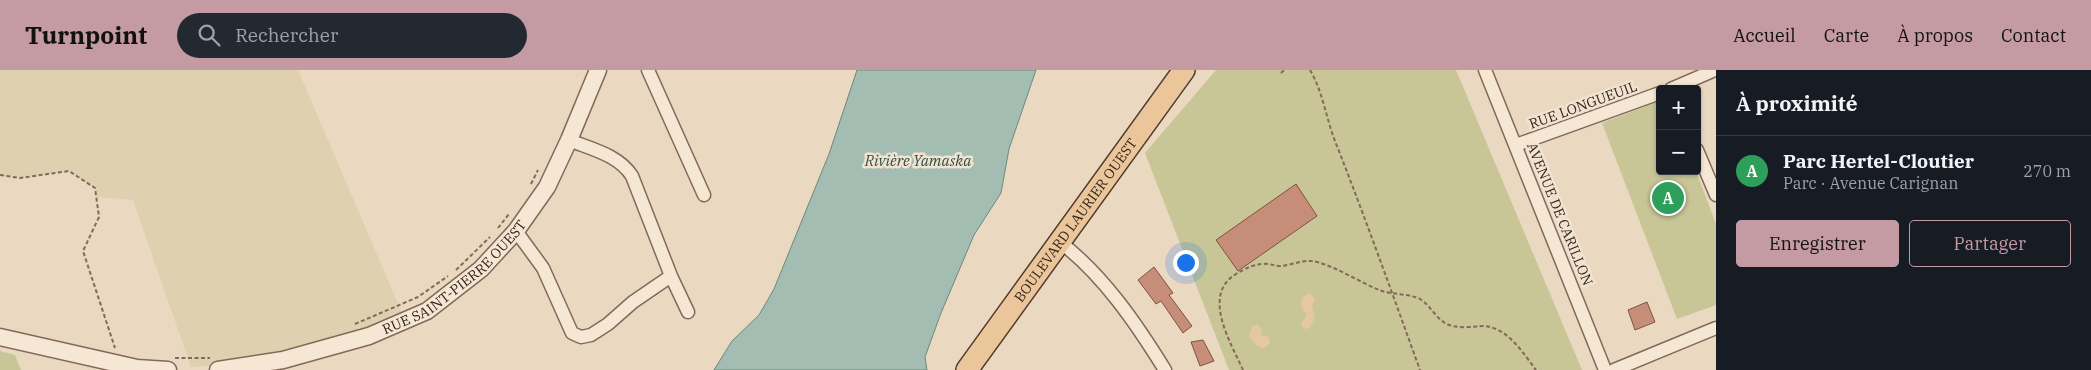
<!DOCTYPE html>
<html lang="fr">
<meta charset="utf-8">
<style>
body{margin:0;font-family:"IBM Plex Serif",serif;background:#242831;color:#f1f3f6}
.controls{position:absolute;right:15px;top:15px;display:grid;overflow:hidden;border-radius:5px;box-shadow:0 1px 4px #0004}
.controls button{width:45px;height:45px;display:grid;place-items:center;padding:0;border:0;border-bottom:1px solid #363941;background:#171b24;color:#f1f3f6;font:25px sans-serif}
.you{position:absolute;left:1185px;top:192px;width:18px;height:18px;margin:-12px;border:4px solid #fff;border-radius:50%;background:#1a73e8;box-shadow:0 0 0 8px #1a73e833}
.badge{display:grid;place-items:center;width:32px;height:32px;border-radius:50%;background:#c49aa3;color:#fff;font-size:16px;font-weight:700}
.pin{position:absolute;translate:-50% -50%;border:2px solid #fff;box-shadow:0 1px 5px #0006}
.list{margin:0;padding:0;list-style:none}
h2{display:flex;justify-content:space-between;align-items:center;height:65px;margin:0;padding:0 20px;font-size:21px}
h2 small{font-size:16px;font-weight:400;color:#9ea1a6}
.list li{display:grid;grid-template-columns:32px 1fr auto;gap:15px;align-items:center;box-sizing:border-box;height:70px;padding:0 20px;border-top:1px solid #363941}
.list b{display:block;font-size:19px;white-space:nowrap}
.list p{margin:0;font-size:16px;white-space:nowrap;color:#9ea1a6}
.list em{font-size:16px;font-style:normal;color:#9ea1a6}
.actions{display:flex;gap:10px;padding:15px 20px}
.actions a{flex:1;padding:11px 0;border:1px solid #c49aa3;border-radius:5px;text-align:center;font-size:18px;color:#c49aa3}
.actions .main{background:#c49aa3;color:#111}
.icon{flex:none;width:28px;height:28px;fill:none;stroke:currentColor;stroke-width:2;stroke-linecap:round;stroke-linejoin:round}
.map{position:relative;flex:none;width:1716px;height:300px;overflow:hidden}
header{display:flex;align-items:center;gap:30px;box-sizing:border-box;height:70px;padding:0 25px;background:#c49aa3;color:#111}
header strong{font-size:24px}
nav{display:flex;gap:28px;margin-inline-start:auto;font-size:18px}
.search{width:350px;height:45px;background:#242831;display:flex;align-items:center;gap:12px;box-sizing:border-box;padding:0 18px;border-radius:28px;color:#9ea1a6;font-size:19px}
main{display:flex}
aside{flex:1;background:#171b24}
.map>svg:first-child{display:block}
</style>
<header>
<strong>Turnpoint</strong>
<div class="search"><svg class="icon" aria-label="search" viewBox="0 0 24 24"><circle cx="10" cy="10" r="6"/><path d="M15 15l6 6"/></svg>Rechercher</div>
<nav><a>Accueil</a><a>Carte</a><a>À propos</a><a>Contact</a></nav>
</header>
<main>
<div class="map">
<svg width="1716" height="300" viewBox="0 0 1716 300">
<rect width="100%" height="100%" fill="#ead8c1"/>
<path fill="#dfd0af" d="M 0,0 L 298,0 L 402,243 L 338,269 L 222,295 L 191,297 L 133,130 L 97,127 L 95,118 L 69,101 L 20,108 L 0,105 Z"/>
<path fill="#c8c696" d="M 1216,0 L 1456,0 L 1582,300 L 1229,300 L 1145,83 Z
M 1660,31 L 1660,101 L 1696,101 L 1716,154 L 1716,235 L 1677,249 L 1602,53 Z
M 0,281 L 15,285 L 21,300 L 0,300 Z"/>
<path fill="#e5c8a0" d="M 1310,223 L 1315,229 L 1312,236 L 1315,248 L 1309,258 L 1304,259 L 1301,255 L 1307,244 C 1298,237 1299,227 1310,223 Z
M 1257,254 L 1262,260 L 1261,265 L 1269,267 L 1270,273 L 1263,279 L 1257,276 L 1249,266 L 1252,257 Z"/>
<path fill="#a3bdb2" stroke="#6b8a7e" d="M 857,0 L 1036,0 L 1009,79 L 1001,123 L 974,165 L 941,243 L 925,287 L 927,300 L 714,300 L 732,271 L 759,245 L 774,219 L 829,84 Z"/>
<path fill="#c68e79" stroke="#805142" d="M 1296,114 L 1317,146 L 1238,201 L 1216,170 Z
M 1154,197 L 1173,223 L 1169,225 L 1192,256 L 1183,263 L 1161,231 L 1156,234 L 1138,210 Z
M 1647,232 L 1655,252 L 1635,260 L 1628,240 Z
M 1203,270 L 1214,291 L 1200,296 L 1191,272 Z"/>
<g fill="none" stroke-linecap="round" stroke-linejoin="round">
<g stroke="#83695a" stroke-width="15">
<path id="minor" d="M 648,0 L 704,125
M 1485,0 L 1605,300
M 1671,19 L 1715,0
M 569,70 C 591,79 619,85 632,106 L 671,206 L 688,242
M 1516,75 L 1660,23
M 1697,80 L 1716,125
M 516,161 L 543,198 L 572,263 L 581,267 L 591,265 L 608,254 L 633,232 L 671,206
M 1060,172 C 1103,205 1136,253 1165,300
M 1614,300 L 1716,258"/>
</g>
<g stroke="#83695a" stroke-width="19">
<g id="tertiary">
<path d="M 0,267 L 137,298 L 168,300"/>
<path id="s1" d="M 218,300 L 283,290 L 369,266 L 427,241 L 481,199 L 516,161 L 547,117 L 569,70 L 598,0"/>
</g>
</g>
<g stroke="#50392e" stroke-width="24">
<g id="primary">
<path id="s2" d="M 967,300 L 1184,0"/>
</g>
</g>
<path stroke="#83695a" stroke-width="2" stroke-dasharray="4 2.5" stroke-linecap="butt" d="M 1310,0 C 1323,22 1326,48 1335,71 C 1365,147 1392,223 1420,300
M 1281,3 L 1284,0
M 0,105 L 20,108 L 69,101 L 95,118 L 99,147 L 83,181 L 115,278
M 531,114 L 538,100
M 498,158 L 509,144
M 456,200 L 490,167
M 355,254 L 418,227 L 448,206
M 175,288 L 210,288
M 1243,300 C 1231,273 1201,225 1236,204 C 1245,199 1253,194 1264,194 C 1269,193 1274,196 1279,196 C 1292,196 1303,188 1317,192 C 1336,197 1360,212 1379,220 C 1392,225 1407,223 1420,229 C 1430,235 1435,247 1445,253 C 1455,259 1470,257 1482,256 C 1507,256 1523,283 1536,300"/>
<use href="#minor" stroke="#f6e6d4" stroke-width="12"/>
<use href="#tertiary" stroke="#f6e6d4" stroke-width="16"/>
<use href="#primary" stroke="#ecc69b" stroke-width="21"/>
</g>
<g text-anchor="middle" stroke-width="5" stroke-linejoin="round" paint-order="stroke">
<g font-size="14" fill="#33251d" stroke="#f2e3d0">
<text transform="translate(1583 35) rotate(-20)" y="5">RUE LONGUEUIL</text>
<text transform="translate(1560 144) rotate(68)" y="5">AVENUE DE CARILLON</text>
<text dy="5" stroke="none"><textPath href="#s2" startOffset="185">BOULEVARD LAURIER OUEST</textPath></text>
<text dy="5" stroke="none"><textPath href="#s1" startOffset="260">RUE SAINT-PIERRE OUEST</textPath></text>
</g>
<g font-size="15" font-style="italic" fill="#2d524a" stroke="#f2e3d0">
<text x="918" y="96">Rivière Yamaska</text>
</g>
</g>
</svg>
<div class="controls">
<button>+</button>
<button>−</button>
</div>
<div class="you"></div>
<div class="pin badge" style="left:1668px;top:128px;background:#2e9e5b">A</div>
</div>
<aside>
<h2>À proximité<small></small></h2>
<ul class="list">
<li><span class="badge" style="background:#2e9e5b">A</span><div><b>Parc Hertel-Cloutier</b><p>Parc · Avenue Carignan</p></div><em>270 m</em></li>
</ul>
<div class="actions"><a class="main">Enregistrer</a><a>Partager</a></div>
</aside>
</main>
